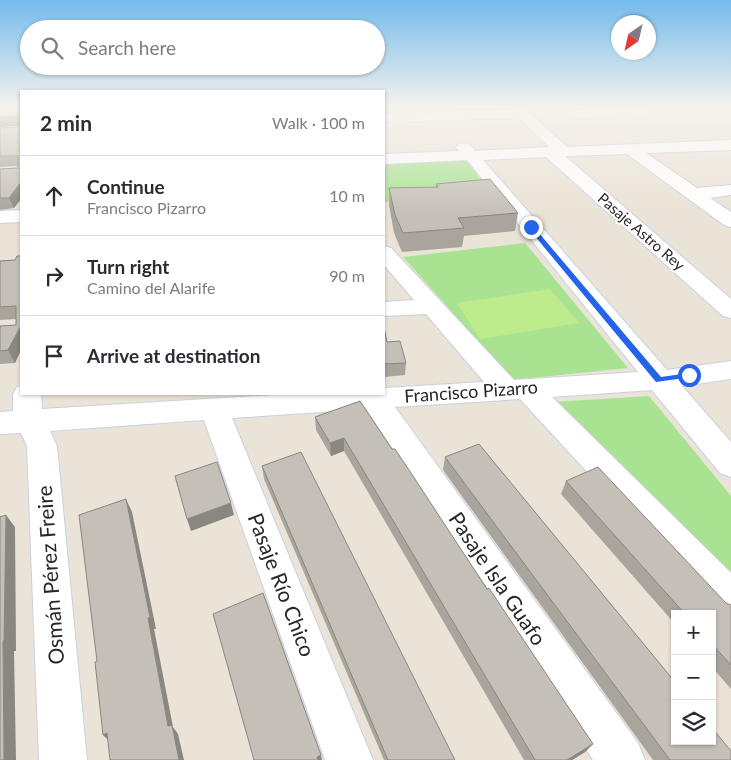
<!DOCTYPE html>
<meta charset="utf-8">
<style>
body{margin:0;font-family:Lato,sans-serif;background:#f2f2f3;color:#2b2b33}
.controls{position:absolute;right:15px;bottom:15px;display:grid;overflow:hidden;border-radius:0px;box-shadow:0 1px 4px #0004}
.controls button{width:45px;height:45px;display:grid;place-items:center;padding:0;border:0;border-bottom:1px solid #e1e1e2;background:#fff;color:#2b2b33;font:25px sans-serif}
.compass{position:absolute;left:611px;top:15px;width:45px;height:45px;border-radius:50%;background:#fff;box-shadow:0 1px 4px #0004;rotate:214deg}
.stop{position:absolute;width:15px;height:15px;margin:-11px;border:4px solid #2563eb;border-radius:50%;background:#fff}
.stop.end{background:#2563eb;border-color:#fff;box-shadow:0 1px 5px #0008}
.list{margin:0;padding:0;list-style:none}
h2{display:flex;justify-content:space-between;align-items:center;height:65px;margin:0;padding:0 20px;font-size:21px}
h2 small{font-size:16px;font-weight:400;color:#7c7c81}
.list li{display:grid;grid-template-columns:32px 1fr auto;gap:15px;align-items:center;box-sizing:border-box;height:80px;padding:0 20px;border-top:1px solid #e1e1e2}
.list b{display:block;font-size:19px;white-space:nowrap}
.list p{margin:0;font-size:16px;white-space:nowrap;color:#7c7c81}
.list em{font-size:16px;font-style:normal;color:#7c7c81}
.icon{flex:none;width:28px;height:28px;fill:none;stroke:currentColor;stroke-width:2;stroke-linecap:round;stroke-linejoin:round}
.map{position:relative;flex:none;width:731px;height:760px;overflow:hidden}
.search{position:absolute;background:#fff;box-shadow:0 1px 4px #0004;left:20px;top:20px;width:365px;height:55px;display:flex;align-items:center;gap:12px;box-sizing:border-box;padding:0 18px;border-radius:28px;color:#7c7c81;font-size:19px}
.panel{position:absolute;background:#fff;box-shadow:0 1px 4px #0004;left:20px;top:90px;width:365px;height:305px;border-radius:0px}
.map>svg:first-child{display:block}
</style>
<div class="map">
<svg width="731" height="760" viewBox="0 0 731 760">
<rect width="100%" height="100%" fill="#eae3d7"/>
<path fill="#a9e391" d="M 384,106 L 502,106 L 509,113 L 384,118 Z
M 465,158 L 491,194 L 384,202 L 384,161 Z
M 525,243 L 628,368 L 513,380 L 403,257 Z
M 649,396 L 731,496 L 731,577 L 553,402 Z"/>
<path fill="#beeb8c" d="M 550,289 L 579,323 L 480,339 L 457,303 Z"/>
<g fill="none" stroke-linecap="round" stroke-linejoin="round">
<g stroke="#cccfe1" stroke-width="2">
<path id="minor" d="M 508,106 L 522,106 L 567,147 L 731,140 L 731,150 L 646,153 L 697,188 L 731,185 L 731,195 L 710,198 L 731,212 L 731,227 L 724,225 L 627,154 L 565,156 L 731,299 L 731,318 L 723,316 L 546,157 L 483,160 L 667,370 L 731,361 L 731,379 L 682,386 L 731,442 L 731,477 L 720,473 L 652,390 L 552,397 L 731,573 L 731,619 L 717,613 L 520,399 L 395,407 L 638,743 L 645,760 L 593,760 L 366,409 L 232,418 L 373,760 L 325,760 L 204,420 L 50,431 L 57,446 L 87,760 L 39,760 L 27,446 L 21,433 L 0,434 L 0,412 L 13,411 L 13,394 L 17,387 L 21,386 L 21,394 L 41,394 L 42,409 L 291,394 L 384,394 L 384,388 L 484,382 L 426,314 L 384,316 L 384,302 L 414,300 L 384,265 L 384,246 L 391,248 L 514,380 L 638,372 L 467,160 L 384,164 L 384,154 L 459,151 L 456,147 L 459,144 C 467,142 470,144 475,151 L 549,147 L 519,118 L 384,122 L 384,114 L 511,110 Z
M 628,106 L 653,106 L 655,109 L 648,113 L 579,118 L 572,114 L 579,110 Z
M 21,210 L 21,222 L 0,223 L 0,211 Z"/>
</g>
<use href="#minor" fill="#fff" fill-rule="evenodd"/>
</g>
<path fill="#a9a59d" d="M 21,106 L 21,199 L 14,208 L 0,210 L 0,169 L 18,168 L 18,166 L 0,167 L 0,128 L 17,127 L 19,125 L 0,127 Z
M 436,184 L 518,213 L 515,231 L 464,236 L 462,247 L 402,252 L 394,233 L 389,205 L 389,188 L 436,187 Z
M 17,256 L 21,256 L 21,350 L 15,363 L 0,364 L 0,326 L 16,325 L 16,319 L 0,320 L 0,261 L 15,260 Z
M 384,327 L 387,342 L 406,363 L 405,375 L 384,377 Z
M 360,401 L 593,744 L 585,752 L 572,760 L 524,760 L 344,451 L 331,456 L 316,430 L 315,417 Z
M 445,457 L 731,760 L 653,760 L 443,470 Z
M 262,466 L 455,760 L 384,760 L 264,479 Z
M 566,481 L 726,603 L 731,605 L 731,689 L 712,667 L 712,614 L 675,614 L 675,624 L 561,494 Z"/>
<path fill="#8a8680" d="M 17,116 L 21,125 L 0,127 L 0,117 Z
M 21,182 L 21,199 L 14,208 L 9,198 Z
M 21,326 L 21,350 L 15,363 L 8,350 Z
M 344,438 L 344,451 L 331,456 L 330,443 Z
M 126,499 L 132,512 L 156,629 L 154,629 L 173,727 L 178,734 L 184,760 L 179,760 L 168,726 Z
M 231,503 L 234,515 L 191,531 L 187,519 Z
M 6,515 L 15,527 L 16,651 L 14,651 L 16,760 L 4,760 L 3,641 Z
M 107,733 L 112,744 L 103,735 Z
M 593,744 L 585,752 L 572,760 L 567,760 Z
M 321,755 L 322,760 L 317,760 L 317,757 Z"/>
<path fill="#c5c0b7" stroke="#8a8680" d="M 0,106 L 21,106 L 21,182 L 9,198 L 0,198 L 0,169 L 18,168 L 18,156 L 0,156 L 0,128 L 17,127 L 19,126 L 19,118 L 17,116 L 0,117 Z
M 490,179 L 518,213 L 458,218 L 464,228 L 403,233 L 395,215 L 389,188 L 438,187 L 436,184 Z
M 17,256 L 21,256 L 21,326 L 8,350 L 0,351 L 0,326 L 16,325 L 16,306 L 0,307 L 0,261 L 15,260 Z
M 384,327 L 387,342 L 400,341 L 406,363 L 384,364 Z
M 360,401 L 392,449 L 395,449 L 411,473 L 487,589 L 489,588 L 593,744 L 567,760 L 535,760 L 344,438 L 330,443 L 315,417 Z
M 479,444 L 675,682 L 675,741 L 712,741 L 712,728 L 731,751 L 731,760 L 670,760 L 445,457 Z
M 301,452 L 455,760 L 388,760 L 262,466 Z
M 217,462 L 231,503 L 187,519 L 175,476 Z
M 598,467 L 726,603 L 731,605 L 731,665 L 712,644 L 712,614 L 685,614 L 566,481 Z
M 126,499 L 150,617 L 148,618 L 168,726 L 172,725 L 179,760 L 110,760 L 107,733 L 103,735 L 95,662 L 97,661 L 79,515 Z
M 6,515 L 4,640 L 3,641 L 4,760 L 0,760 L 0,517 Z
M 263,593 L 321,755 L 317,757 L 318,760 L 254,760 L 213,614 Z"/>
<linearGradient id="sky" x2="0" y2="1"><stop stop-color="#73bbec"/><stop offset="0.5" stop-color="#f6f2ed"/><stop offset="1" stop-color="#f6f2ed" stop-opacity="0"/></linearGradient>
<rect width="731" height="213" fill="url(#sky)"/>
<path fill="#2563eb" d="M 529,226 L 533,226 L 661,377 L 689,373 L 693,375 L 692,377 L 656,382 L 529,229 Z"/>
<g text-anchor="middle" stroke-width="4" stroke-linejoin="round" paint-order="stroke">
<g font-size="15" fill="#272727" stroke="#fff">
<text transform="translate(641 232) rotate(41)" y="5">Pasaje Astro Rey</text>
</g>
<g font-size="18" fill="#272727" stroke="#fff">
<text transform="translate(471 392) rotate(-4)" y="6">Francisco Pizarro</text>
</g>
<g font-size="21" fill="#272727" stroke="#fff">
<text transform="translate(51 575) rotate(-94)" y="7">Osmán Pérez Freire</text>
<text transform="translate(497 579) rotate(56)" y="7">Pasaje Isla Guafo</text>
<text transform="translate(281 585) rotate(69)" y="7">Pasaje Río Chico</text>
</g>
</g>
</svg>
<div class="controls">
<button>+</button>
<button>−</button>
<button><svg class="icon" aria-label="layers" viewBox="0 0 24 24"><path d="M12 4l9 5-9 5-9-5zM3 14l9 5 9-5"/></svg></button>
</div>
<svg class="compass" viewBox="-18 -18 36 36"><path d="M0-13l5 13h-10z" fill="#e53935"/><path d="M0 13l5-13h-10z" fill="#7c7c81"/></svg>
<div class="stop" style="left:689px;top:375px"></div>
<div class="stop end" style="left:531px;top:227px"></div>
<div class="search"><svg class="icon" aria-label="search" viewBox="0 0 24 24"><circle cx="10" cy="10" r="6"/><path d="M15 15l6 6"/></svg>Search here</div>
<section class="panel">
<h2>2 min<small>Walk · 100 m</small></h2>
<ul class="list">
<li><svg class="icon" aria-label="ahead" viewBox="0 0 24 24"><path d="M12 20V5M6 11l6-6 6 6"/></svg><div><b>Continue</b><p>Francisco Pizarro</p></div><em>10 m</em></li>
<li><svg class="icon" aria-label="right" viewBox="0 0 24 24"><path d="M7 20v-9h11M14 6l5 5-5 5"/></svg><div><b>Turn right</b><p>Camino del Alarife</p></div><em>90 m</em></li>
<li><svg class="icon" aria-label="arrive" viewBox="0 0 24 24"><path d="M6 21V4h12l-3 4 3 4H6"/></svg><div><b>Arrive at destination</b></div></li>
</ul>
</section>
</div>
